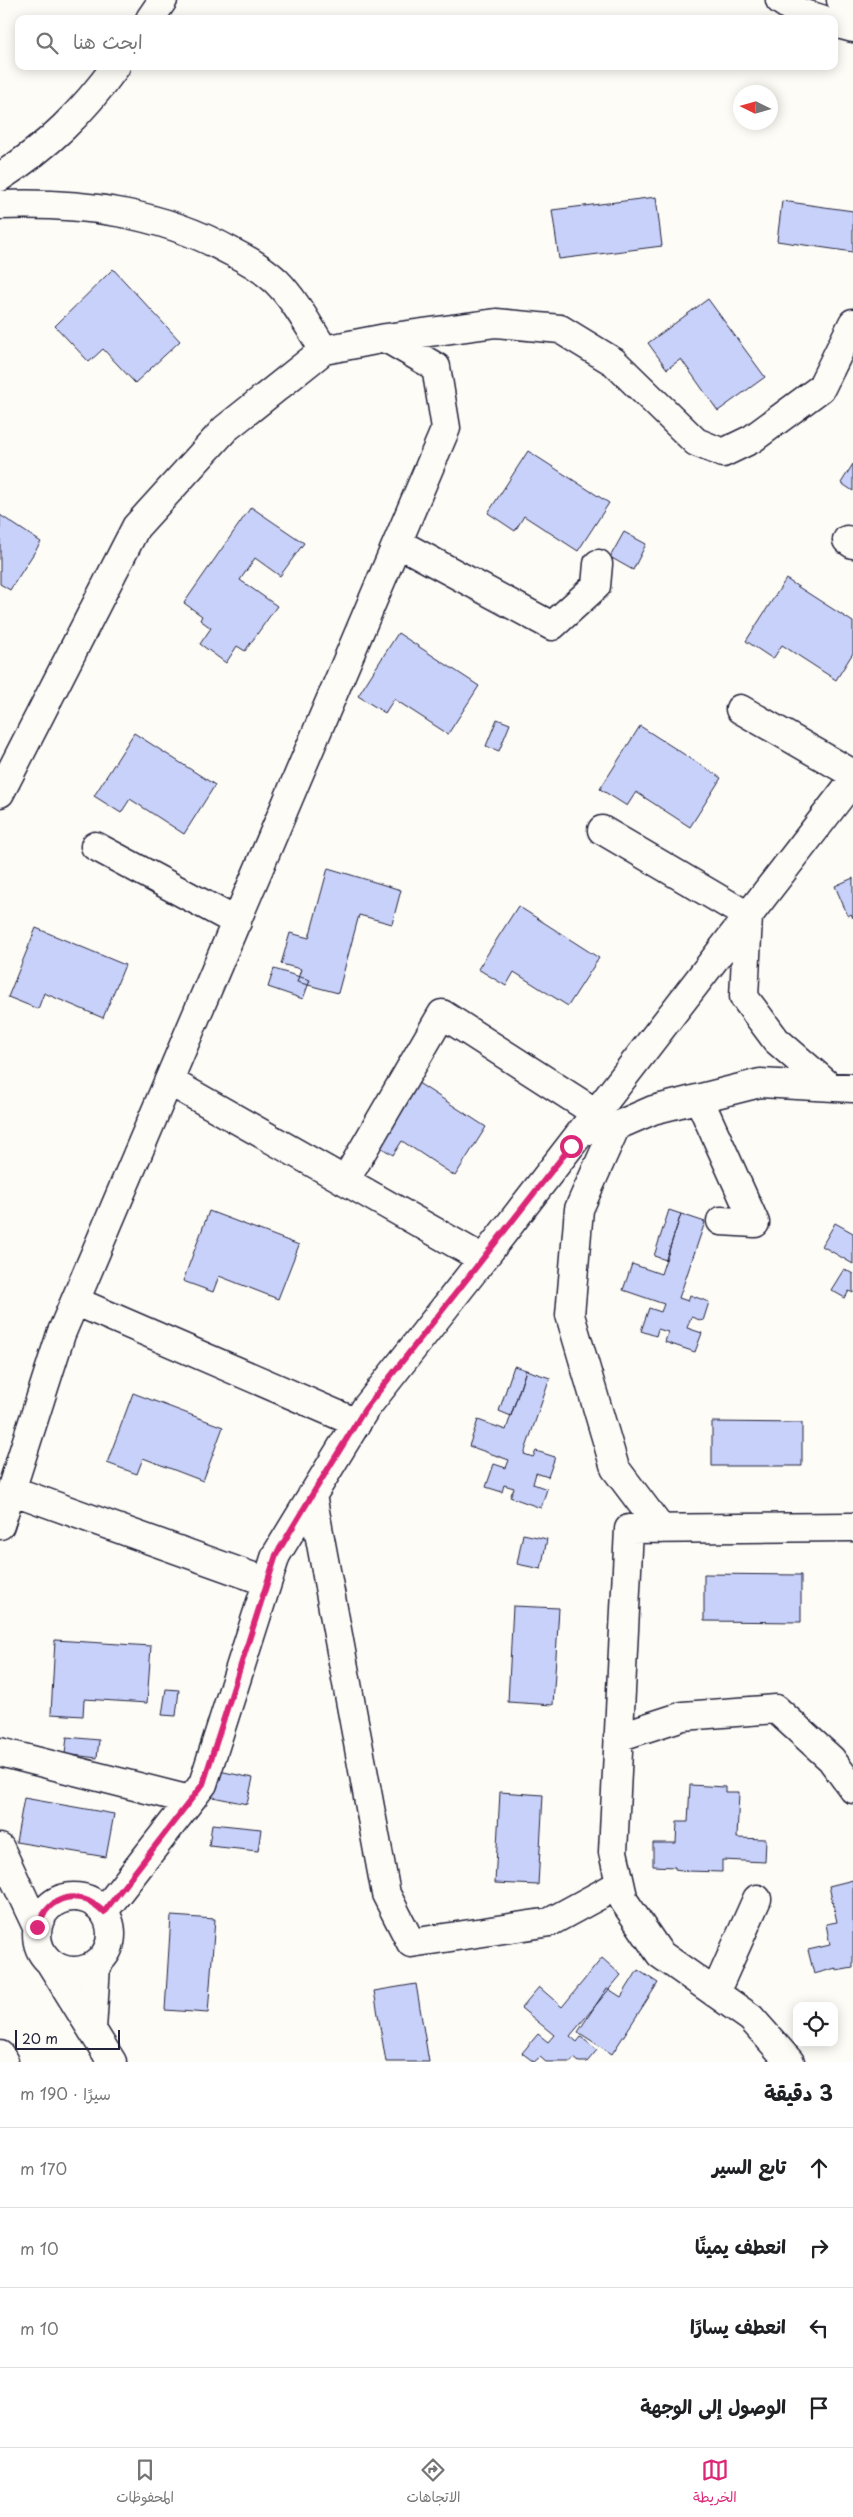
<!DOCTYPE html>
<html lang="ar">
<meta charset="utf-8">
<style>
body{margin:0;font-family:"Playpen Sans","Playpen Sans Arabic",sans-serif;background:#f6f6f6;color:#202124;direction:rtl}
.controls{position:absolute;right:15px;bottom:15px;display:grid;overflow:hidden;border-radius:10px;box-shadow:0 2px 12px #0003}
.controls button{width:45px;height:45px;display:grid;place-items:center;padding:0;border:0;border-bottom:1px solid #e0e0e0;background:#fff;color:#202124;font:25px sans-serif}
.compass{position:absolute;left:733px;top:85px;width:45px;height:45px;border-radius:50%;background:#fff;box-shadow:0 2px 12px #0003;rotate:275deg}
.scale{position:absolute;left:15px;bottom:12px;width:105px;box-sizing:border-box;padding-left:5px;border:2px solid #22223b;border-top:0;font-size:14px;line-height:18px;white-space:nowrap;color:#22223b;-webkit-text-stroke:4px #fdfcf7;paint-order:stroke}
.stop{position:absolute;width:15px;height:15px;margin:-11px;border:4px solid #db2777;border-radius:50%;background:#fff}
.stop.end{background:#db2777;border-color:#fff;box-shadow:0 1px 5px #0008}
.list{margin:0;padding:0;list-style:none}
h2{display:flex;justify-content:space-between;align-items:center;height:65px;margin:0;padding:0 20px;font-size:21px}
h2 small{font-size:16px;font-weight:400;color:#757577}
.list li{display:grid;grid-template-columns:32px 1fr auto;gap:15px;align-items:center;box-sizing:border-box;height:80px;padding:0 20px;border-top:1px solid #e0e0e0}
.list b{display:block;font-size:19px;white-space:nowrap}
.list em{font-size:16px;font-style:normal;color:#757577}
.icon{flex:none;width:28px;height:28px;fill:none;stroke:currentColor;stroke-width:2;stroke-linecap:round;stroke-linejoin:round}
.map{position:relative;flex:none;width:853px;height:2062px;overflow:hidden;direction:ltr}
.search{position:absolute;background:#fff;box-shadow:0 2px 12px #0003;left:15px;right:15px;top:15px;height:55px;display:flex;align-items:center;gap:12px;box-sizing:border-box;padding:0 18px;border-radius:10px;color:#757577;font-size:19px}
.sheet{height:385px;background:#fff}
nav{display:flex;justify-content:space-around;align-items:center;box-sizing:border-box;height:70px;border-top:1px solid #e0e0e0;background:#fff;font-size:14px;color:#757577}
nav a{display:grid;justify-items:center;gap:2px}
nav .on{color:#db2777}
.map>svg:first-child{display:block}
</style>
<div class="map">
<svg width="853" height="2062" viewBox="0 0 853 2062">
<rect width="100%" height="100%" fill="#fdfcf7"/>
<filter id="ink" filterUnits="userSpaceOnUse"><feTurbulence type="fractalNoise" baseFrequency=".02" numOctaves="2"/><feDisplacementMap in="SourceGraphic" scale="10" xChannelSelector="R" yChannelSelector="G"/><feConvolveMatrix kernelMatrix="1 2 1 2 8 2 1 2 1" color-interpolation-filters="sRGB"/></filter>
<g filter="url(#ink)">
<path fill="#c8d1f9" stroke="#22223b" d="M 656,197 L 662,246 L 559,259 L 552,210 Z
M 782,201 L 853,211 L 853,252 L 777,241 Z
M 113,269 L 180,341 L 135,383 L 103,349 L 89,362 L 55,326 Z
M 708,299 L 765,377 L 718,411 L 681,359 L 667,369 L 648,343 Z
M 528,451 L 609,503 L 578,551 L 524,516 L 515,531 L 488,513 Z
M 853,464 L 853,491 L 841,483 Z
M 251,507 L 304,543 L 280,576 L 255,558 L 240,580 L 277,606 L 245,651 L 237,646 L 226,663 L 200,644 L 211,628 L 200,620 L 202,616 L 184,603 Z
M 0,515 L 41,542 L 10,590 L 0,584 Z
M 624,532 L 646,544 L 633,570 L 610,557 Z
M 786,579 L 853,622 L 853,653 L 836,680 L 782,645 L 773,659 L 746,641 Z
M 398,633 L 479,686 L 448,734 L 394,699 L 385,713 L 358,696 Z
M 497,719 L 510,724 L 499,751 L 486,746 Z
M 640,726 L 721,778 L 690,827 L 636,792 L 627,806 L 600,789 Z
M 134,733 L 215,785 L 184,834 L 130,799 L 121,813 L 94,796 Z
M 328,868 L 401,890 L 392,924 L 359,915 L 338,993 L 297,982 L 301,969 L 281,964 L 290,933 L 309,938 Z
M 853,878 L 853,918 L 851,914 L 848,916 L 835,886 Z
M 518,906 L 599,958 L 568,1006 L 514,972 L 506,986 L 478,969 Z
M 36,928 L 125,965 L 103,1018 L 44,993 L 38,1009 L 8,997 Z
M 274,969 L 310,980 L 303,999 L 268,987 Z
M 406,1075 L 486,1127 L 455,1176 L 402,1141 L 393,1155 L 366,1138 Z
M 669,1210 L 681,1214 L 666,1260 L 654,1256 Z
M 209,1211 L 299,1245 L 278,1299 L 219,1276 L 213,1292 L 183,1281 Z
M 681,1214 L 705,1222 L 679,1298 L 688,1301 L 690,1295 L 709,1302 L 703,1321 L 691,1317 L 687,1328 L 702,1333 L 695,1352 L 665,1342 L 668,1332 L 658,1329 L 656,1336 L 641,1331 L 649,1308 L 661,1312 L 664,1304 L 623,1290 L 632,1264 L 661,1274 Z
M 835,1223 L 853,1233 L 853,1264 L 822,1246 Z
M 844,1269 L 853,1274 L 853,1293 L 849,1291 L 845,1298 L 831,1290 Z
M 514,1366 L 526,1370 L 511,1416 L 499,1411 Z
M 526,1370 L 550,1378 L 524,1454 L 533,1457 L 536,1451 L 555,1457 L 548,1477 L 536,1473 L 533,1484 L 547,1489 L 541,1508 L 510,1497 L 514,1488 L 504,1485 L 502,1492 L 486,1487 L 494,1464 L 506,1468 L 509,1460 L 469,1446 L 478,1420 L 506,1430 Z
M 133,1393 L 223,1427 L 203,1481 L 143,1458 L 137,1474 L 107,1463 Z
M 712,1422 L 802,1423 L 802,1466 L 712,1466 Z
M 523,1534 L 547,1539 L 541,1569 L 517,1564 Z
M 704,1574 L 801,1575 L 801,1622 L 704,1621 Z
M 513,1606 L 559,1608 L 553,1705 L 508,1702 Z
M 55,1640 L 151,1646 L 147,1703 L 84,1699 L 83,1716 L 51,1714 Z
M 166,1689 L 179,1690 L 176,1716 L 162,1715 Z
M 67,1737 L 99,1740 L 97,1758 L 65,1754 Z
M 214,1770 L 253,1778 L 247,1804 L 208,1796 Z
M 690,1785 L 725,1787 L 725,1792 L 739,1792 L 737,1838 L 766,1839 L 765,1862 L 722,1860 L 722,1872 L 687,1871 L 675,1869 L 675,1867 L 653,1866 L 653,1843 L 676,1843 L 677,1822 L 688,1822 Z
M 500,1792 L 543,1795 L 538,1885 L 495,1883 Z
M 24,1798 L 114,1814 L 106,1857 L 16,1842 Z
M 212,1824 L 261,1829 L 258,1851 L 209,1846 Z
M 853,1880 L 853,1968 L 836,1971 L 836,1968 L 814,1974 L 808,1950 L 830,1945 L 826,1924 L 837,1922 L 829,1886 Z
M 171,1916 L 215,1919 L 208,2013 L 165,2010 Z
M 602,1958 L 621,1975 L 570,2036 L 577,2042 L 581,2037 L 597,2050 L 587,2062 L 579,2062 L 574,2058 L 571,2062 L 546,2062 L 540,2057 L 534,2062 L 522,2053 L 538,2034 L 548,2042 L 554,2035 L 521,2008 L 539,1987 L 562,2007 Z
M 638,1970 L 658,1983 L 612,2054 L 578,2032 L 607,1988 L 621,1997 Z
M 416,1984 L 429,2062 L 386,2062 L 374,1991 Z"/>
<g fill="none" stroke-linecap="round" stroke-linejoin="round">
<g stroke="#22223b" stroke-width="31">
<path id="minor" d="M 150,19 L 163,0
M 0,177 C 48,146 82,113 116,66
M 0,205 C 81,202 160,212 232,252 C 248,260 263,269 276,281 C 296,301 309,327 324,350
M 386,338 L 496,323 L 560,329 L 614,362 L 696,442 L 723,453 L 752,439 L 821,388 L 853,323
M 847,540 L 853,544
M 398,543 L 552,626 L 596,586 L 598,564
M 740,709 L 853,774
M 0,793 L 136,527 L 225,429 L 324,350 L 386,338 L 436,367 L 446,428 L 61,1334 L 0,1525
M 602,830 L 748,916 L 744,997 L 776,1040 L 829,1086
M 95,846 L 237,922
M 169,1081 L 483,1259
M 699,1099 L 755,1223 L 721,1221
M 616,1126 L 579,1209 L 570,1315 L 615,1468 L 661,1529
M 600,1133 L 653,1110 L 760,1083 L 853,1088
M 345,1181 L 442,1014 L 596,1113
M 75,1301 L 357,1423
M 11,1490 L 267,1582
M 312,1495 L 386,1894 L 411,1943 L 550,1922 L 620,1884
M 618,1737 L 683,1716 L 776,1709 L 831,1759 L 853,1789
M 0,1752 L 190,1800
M 0,1848 L 37,1927
M37 1934a37 37 0 1 1 74 0a37 37 0 1 1-74 0Z
M 104,1911 L 203,1784 L 276,1555 L 365,1409 L 483,1259 L 853,780
M 51,1964 L 112,2062
M 715,1993 L 757,1899
M 92,2030 L 96,1965
M 790,2062 L 751,2018 L 660,1954 L 624,1901 L 613,1852 L 629,1529 L 853,1527"/>
</g>
<g stroke="#22223b" stroke-width="31">
<path id="tertiary" d="M 841,0 L 853,13"/>
</g>
<g stroke="#22223b" stroke-width="31">
<path id="secondary" d="M 780,0 L 798,12 L 821,19
M 834,23 L 853,28
M 0,2055 L 4,2062"/>
</g>
<use href="#minor" stroke="#fdfcf7" stroke-width="28"/>
<use href="#tertiary" stroke="#fdfcf7" stroke-width="28"/>
<use href="#secondary" stroke="#fdfcf7" stroke-width="28"/>
</g>
</g>
<g fill="none" stroke-linecap="round" stroke-linejoin="round" filter="url(#ink)">
<path stroke="#db2777" stroke-width="6" d="M 37,1927 C 50,1894 78,1888 104,1912 L 203,1784 L 276,1555 L 312,1495 L 365,1409 L 571,1146"/>
</g>
</svg>
<div class="controls">
<button><svg class="icon" aria-label="locate" viewBox="0 0 24 24"><circle cx="12" cy="12" r="6"/><path d="M12 2v4M12 18v4M2 12h4M18 12h4"/></svg></button>
</div>
<svg class="compass" viewBox="-18 -18 36 36"><path d="M0-13l5 13h-10z" fill="#e53935"/><path d="M0 13l5-13h-10z" fill="#757577"/></svg>
<div class="scale">20 m</div>
<div class="stop" style="left:571px;top:1146px"></div>
<div class="stop end" style="left:37px;top:1927px"></div>
<div class="search"><svg class="icon" aria-label="search" viewBox="0 0 24 24"><circle cx="10" cy="10" r="6"/><path d="M15 15l6 6"/></svg>ابحث هنا</div>
</div>
<section class="sheet">
<h2>3 دقيقة<small>سيرًا · 190 m</small></h2>
<ul class="list">
<li><svg class="icon" aria-label="ahead" viewBox="0 0 24 24"><path d="M12 20V5M6 11l6-6 6 6"/></svg><div><b>تابع السير</b></div><em>170 m</em></li>
<li><svg class="icon" aria-label="right" viewBox="0 0 24 24"><path d="M7 20v-9h11M14 6l5 5-5 5"/></svg><div><b>انعطف يمينًا</b></div><em>10 m</em></li>
<li><svg class="icon" aria-label="left" viewBox="0 0 24 24"><path d="M17 20v-9H6M10 6l-5 5 5 5"/></svg><div><b>انعطف يسارًا</b></div><em>10 m</em></li>
<li><svg class="icon" aria-label="arrive" viewBox="0 0 24 24"><path d="M6 21V4h12l-3 4 3 4H6"/></svg><div><b>الوصول إلى الوجهة</b></div></li>
</ul>
</section>
<nav>
<a class="on"><svg class="icon" aria-label="map" viewBox="0 0 24 24"><path d="M3 6l6-2 6 2 6-2v14l-6 2-6-2-6 2zM9 4v14M15 6v14"/></svg>الخريطة</a>
<a><svg class="icon" aria-label="directions" viewBox="0 0 24 24"><path d="M12 3l9 9-9 9-9-9zM9 14v-3h6M13 9l2 2-2 2"/></svg>الاتجاهات</a>
<a><svg class="icon" aria-label="saved" viewBox="0 0 24 24"><path d="M7 4h10v16l-5-4-5 4z"/></svg>المحفوظات</a>
</nav>
